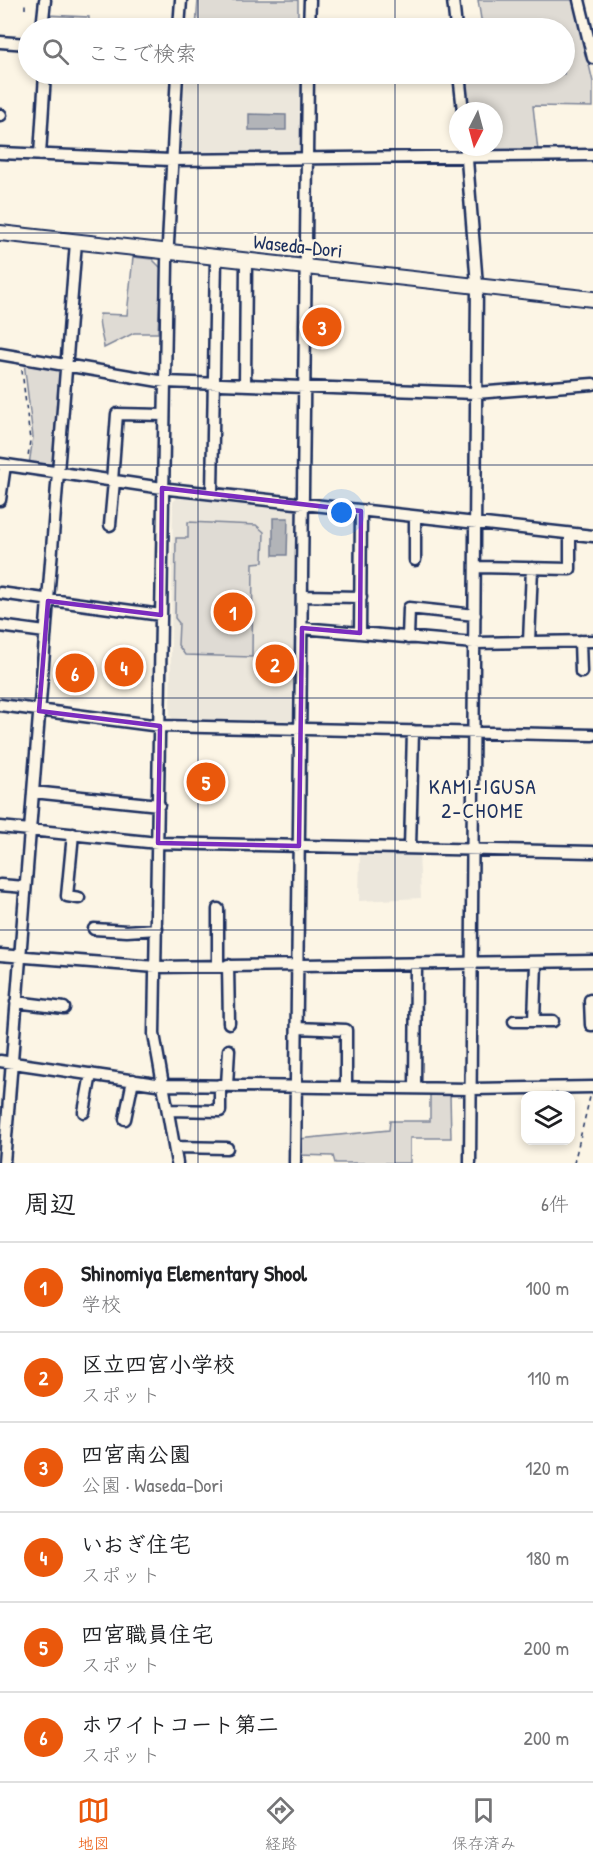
<!DOCTYPE html>
<html lang="ja">
<meta charset="utf-8">
<style>
body{margin:0;font-family:"Patrick Hand","Klee One",sans-serif;background:#f2f2f2;color:#202124}
.controls{position:absolute;right:18px;bottom:18px;display:grid;overflow:hidden;border-radius:12px;box-shadow:0 3px 9px #0003}
.controls button{width:54px;height:54px;display:grid;place-items:center;padding:0;border:0;border-bottom:2px solid #e0e0e0;background:#fff;color:#202124;font:30px sans-serif}
.compass{position:absolute;left:449px;top:102px;width:54px;height:54px;border-radius:50%;background:#fff;box-shadow:0 3px 9px #0003;rotate:186deg}
.you{position:absolute;left:342px;top:513px;width:21px;height:21px;margin:-15px;border:4px solid #fff;border-radius:50%;background:#1a73e8;box-shadow:0 0 0 9px #1a73e833}
.badge{display:grid;place-items:center;width:39px;height:39px;border-radius:50%;background:#ea580c;color:#fff;font-size:20px;font-weight:700}
.pin{position:absolute;translate:-50% -50%;border:3px solid #fff;box-shadow:0 2px 6px #0006}
.list{margin:0;padding:0;list-style:none}
h2{display:flex;justify-content:space-between;align-items:center;height:78px;margin:0;padding:0 24px;font-size:26px}
h2 small{font-size:20px;font-weight:400;color:#757577}
.list li{display:grid;grid-template-columns:39px 1fr auto;gap:18px;align-items:center;box-sizing:border-box;height:90px;padding:0 24px;border-top:2px solid #e0e0e0}
.list b{display:block;font-size:22px;white-space:nowrap}
.list p{margin:0;font-size:20px;white-space:nowrap;color:#757577}
.list em{font-size:20px;font-style:normal;color:#757577}
.icon{flex:none;width:33px;height:33px;fill:none;stroke:currentColor;stroke-width:2;stroke-linecap:round;stroke-linejoin:round}
.map{position:relative;flex:none;width:593px;height:1163px;overflow:hidden}
.search{position:absolute;background:#fff;box-shadow:0 3px 9px #0003;left:18px;right:18px;top:18px;height:66px;display:flex;align-items:center;gap:15px;box-sizing:border-box;padding:0 21px;border-radius:33px;color:#757577;font-size:22px}
.sheet{height:618px;background:#fff}
nav{display:flex;justify-content:space-around;align-items:center;box-sizing:border-box;height:84px;border-top:2px solid #e0e0e0;background:#fff;font-size:16px;color:#757577}
nav a{display:grid;justify-items:center;gap:3px}
nav .on{color:#ea580c}
.map>svg:first-child{display:block}
</style>
<div class="map">
<svg width="593" height="1163" viewBox="0 0 593 1163">
<rect width="100%" height="100%" fill="#fcf5e5"/>
<filter id="ink" filterUnits="userSpaceOnUse"><feTurbulence type="fractalNoise" baseFrequency=".0167" numOctaves="2"/><feDisplacementMap in="SourceGraphic" scale="12" xChannelSelector="R" yChannelSelector="G"/><feConvolveMatrix kernelMatrix="1 2 1 2 8 2 1 2 1" color-interpolation-filters="sRGB"/></filter>
<g filter="url(#ink)">
<path fill="#ece7dc" d="M 186,74 L 303,74 L 304,154 L 180,156 Z
M 177,498 L 297,509 L 294,725 L 176,721 L 170,716 L 173,502 Z
M 360,851 L 419,852 L 421,898 L 359,901 Z"/>
<path fill="#dfdbd4" stroke="#7d8599" stroke-width="1.5" d="M 198,0 L 298,0 L 298,28 L 196,28 Z
M 478,0 L 574,0 L 593,82 L 593,107 L 533,106 L 538,151 L 475,153 L 471,149 L 471,147 L 494,147 L 494,111 L 468,111 L 466,74 L 564,74 L 564,28 L 533,25 L 488,28 L 481,19 Z
M 47,15 L 89,17 L 89,28 L 46,28 Z
M 133,257 L 152,259 L 161,268 L 158,333 L 134,333 L 104,348 C 103,336 97,325 100,314 L 127,315 Z
M 309,312 L 335,315 L 334,341 L 309,339 Z
M 24,362 L 59,369 L 60,371 L 52,468 L 29,465 L 33,437 Z
M 188,522 L 256,525 L 264,532 L 263,562 L 253,563 L 252,657 L 185,655 L 178,645 L 179,623 L 175,618 L 176,538 L 188,538 Z
M 430,1093 L 450,1094 L 451,1138 L 410,1138 L 410,1163 L 335,1163 L 333,1156 L 298,1155 L 299,1139 L 389,1130 L 390,1121 L 430,1121 Z"/>
<path fill="#b2b4b8" stroke="#767f94" stroke-width="1.5" d="M 249,114 L 286,115 L 286,130 L 249,130 Z
M 273,518 L 288,518 L 287,555 L 273,555 Z"/>
<g fill="none" stroke-linecap="round" stroke-linejoin="round">
<g stroke="#1b2f5e" stroke-width="15">
<path id="minor" d="M 453,0 L 456,28
M 579,0 L 593,58
M 42,28 L 45,0
M 179,28 L 181,0
M 309,28 L 310,0
M 0,42 L 28,44
M 177,74 L 167,262 L 154,1034 L 177,1163
M 459,74 L 463,111
M 0,115 L 1,115
M 466,147 L 477,285 L 470,1163
M 0,153 L 171,160 L 593,155
M 40,155 L 45,74
M 0,354 L 165,382 L 476,393 L 593,384
M 245,385 L 246,261
M 0,464 L 169,489 L 593,536
M 112,481 L 117,414 L 164,415
M 212,493 L 216,258
M 0,500 L 5,465
M 110,525 L 114,481
M 415,560 L 415,517
M 476,567 L 570,569 L 570,534
M 0,593 L 161,615
M 302,596 L 361,597
M 0,626 L 45,632
M 302,628 L 474,643 L 593,641
M 360,633 L 361,511
M 408,638 L 409,608 L 475,615
M 580,641 L 581,672
M 529,642 L 532,568
M 0,705 L 160,726 L 593,735
M 33,792 L 159,805
M 0,827 L 158,843 L 593,852
M 73,834 L 67,896 L 79,898
M 410,848 L 413,731
M 0,885 L 25,887
M 94,929 L 127,931 L 157,929
M 0,955 L 156,967 L 593,961
M 228,965 L 229,1023
M 218,966 L 218,909
M 590,1000 L 591,1025 L 593,1025
M 16,1002 L 64,1008
M 514,1021 L 553,1021
M 534,1021 L 536,963
M 297,1028 L 346,1030 L 346,1087
M 0,1061 L 163,1085 L 471,1089 L 593,1087
M 227,1085 L 229,1050
M 415,1088 L 416,965
M 168,1110 L 220,1111 L 220,1085
M 84,1112 L 91,1074
M 125,1119 L 133,1080
M 175,1147 L 227,1148
M 4,1163 L 76,242
M 295,1163 L 308,74"/>
</g>
<g stroke="#1b2f5e" stroke-width="18">
<path id="major" d="M 0,233 L 593,299"/>
</g>
<path stroke="#1b2f5e" stroke-width="1.5" stroke-dasharray="4.5 4.5" stroke-linecap="butt" d="M 25,9 L 25,0
M 22,370 L 30,440 L 28,457
M 574,1163 L 590,1097"/>
<use href="#minor" stroke="#fcf5e5" stroke-width="10"/>
<use href="#major" stroke="#fcf5e5" stroke-width="14"/>
</g>
</g>
<path fill="none" stroke="#7b2cbf" stroke-width="4.5" stroke-linejoin="round" d="M 162,488 L 361,511 L 360,633 L 302,628 L 299,846 L 158,843 L 160,726 L 39,711 L 48,601 L 161,615 Z"/>
<path fill="none" stroke="#1b2f5e" stroke-width="1.5" stroke-opacity="0.55" d="M 198,0 L 198,28M 395,0 L 395,28M 198,74 L 198,1163M 395,74 L 395,1163M 0,233 L 593,233M 0,465 L 593,465M 0,698 L 593,698M 0,930 L 593,930"/>
<g text-anchor="middle" stroke-width="5" stroke-linejoin="round" paint-order="stroke">
<g font-size="20" fill="#1b2f5e" stroke="#fcf5e5">
<text transform="translate(298 246) rotate(6)" y="7">Waseda-Dori</text>
</g>
<g font-size="21" letter-spacing="1.5" fill="#1b2f5e" stroke="#fcf5e5">
<text x="483" y="794">KAMI-IGUSA<tspan x="483" dy="24">2-CHOME</tspan></text>
</g>
</g>
</svg>
<div class="controls">
<button><svg class="icon" aria-label="layers" viewBox="0 0 24 24"><path d="M12 4l9 5-9 5-9-5zM3 14l9 5 9-5"/></svg></button>
</div>
<svg class="compass" viewBox="-18 -18 36 36"><path d="M0-13l5 13h-10z" fill="#e53935"/><path d="M0 13l5-13h-10z" fill="#757577"/></svg>
<div class="you"></div>
<div class="pin badge" style="left:233px;top:612px">1</div>
<div class="pin badge" style="left:275px;top:664px">2</div>
<div class="pin badge" style="left:322px;top:327px">3</div>
<div class="pin badge" style="left:124px;top:667px">4</div>
<div class="pin badge" style="left:206px;top:782px">5</div>
<div class="pin badge" style="left:75px;top:673px">6</div>
<div class="search"><svg class="icon" aria-label="search" viewBox="0 0 24 24"><circle cx="10" cy="10" r="6"/><path d="M15 15l6 6"/></svg>ここで検索</div>
</div>
<section class="sheet">
<h2>周辺<small>6件</small></h2>
<ul class="list">
<li><span class="badge">1</span><div><b>Shinomiya Elementary Shool</b><p>学校</p></div><em>100 m</em></li>
<li><span class="badge">2</span><div><b>区立四宮小学校</b><p>スポット</p></div><em>110 m</em></li>
<li><span class="badge">3</span><div><b>四宮南公園</b><p>公園 · Waseda-Dori</p></div><em>120 m</em></li>
<li><span class="badge">4</span><div><b>いおぎ住宅</b><p>スポット</p></div><em>180 m</em></li>
<li><span class="badge">5</span><div><b>四宮職員住宅</b><p>スポット</p></div><em>200 m</em></li>
<li><span class="badge">6</span><div><b>ホワイトコート第二</b><p>スポット</p></div><em>200 m</em></li>
</ul>
</section>
<nav>
<a class="on"><svg class="icon" aria-label="map" viewBox="0 0 24 24"><path d="M3 6l6-2 6 2 6-2v14l-6 2-6-2-6 2zM9 4v14M15 6v14"/></svg>地図</a>
<a><svg class="icon" aria-label="directions" viewBox="0 0 24 24"><path d="M12 3l9 9-9 9-9-9zM9 14v-3h6M13 9l2 2-2 2"/></svg>経路</a>
<a><svg class="icon" aria-label="saved" viewBox="0 0 24 24"><path d="M7 4h10v16l-5-4-5 4z"/></svg>保存済み</a>
</nav>
